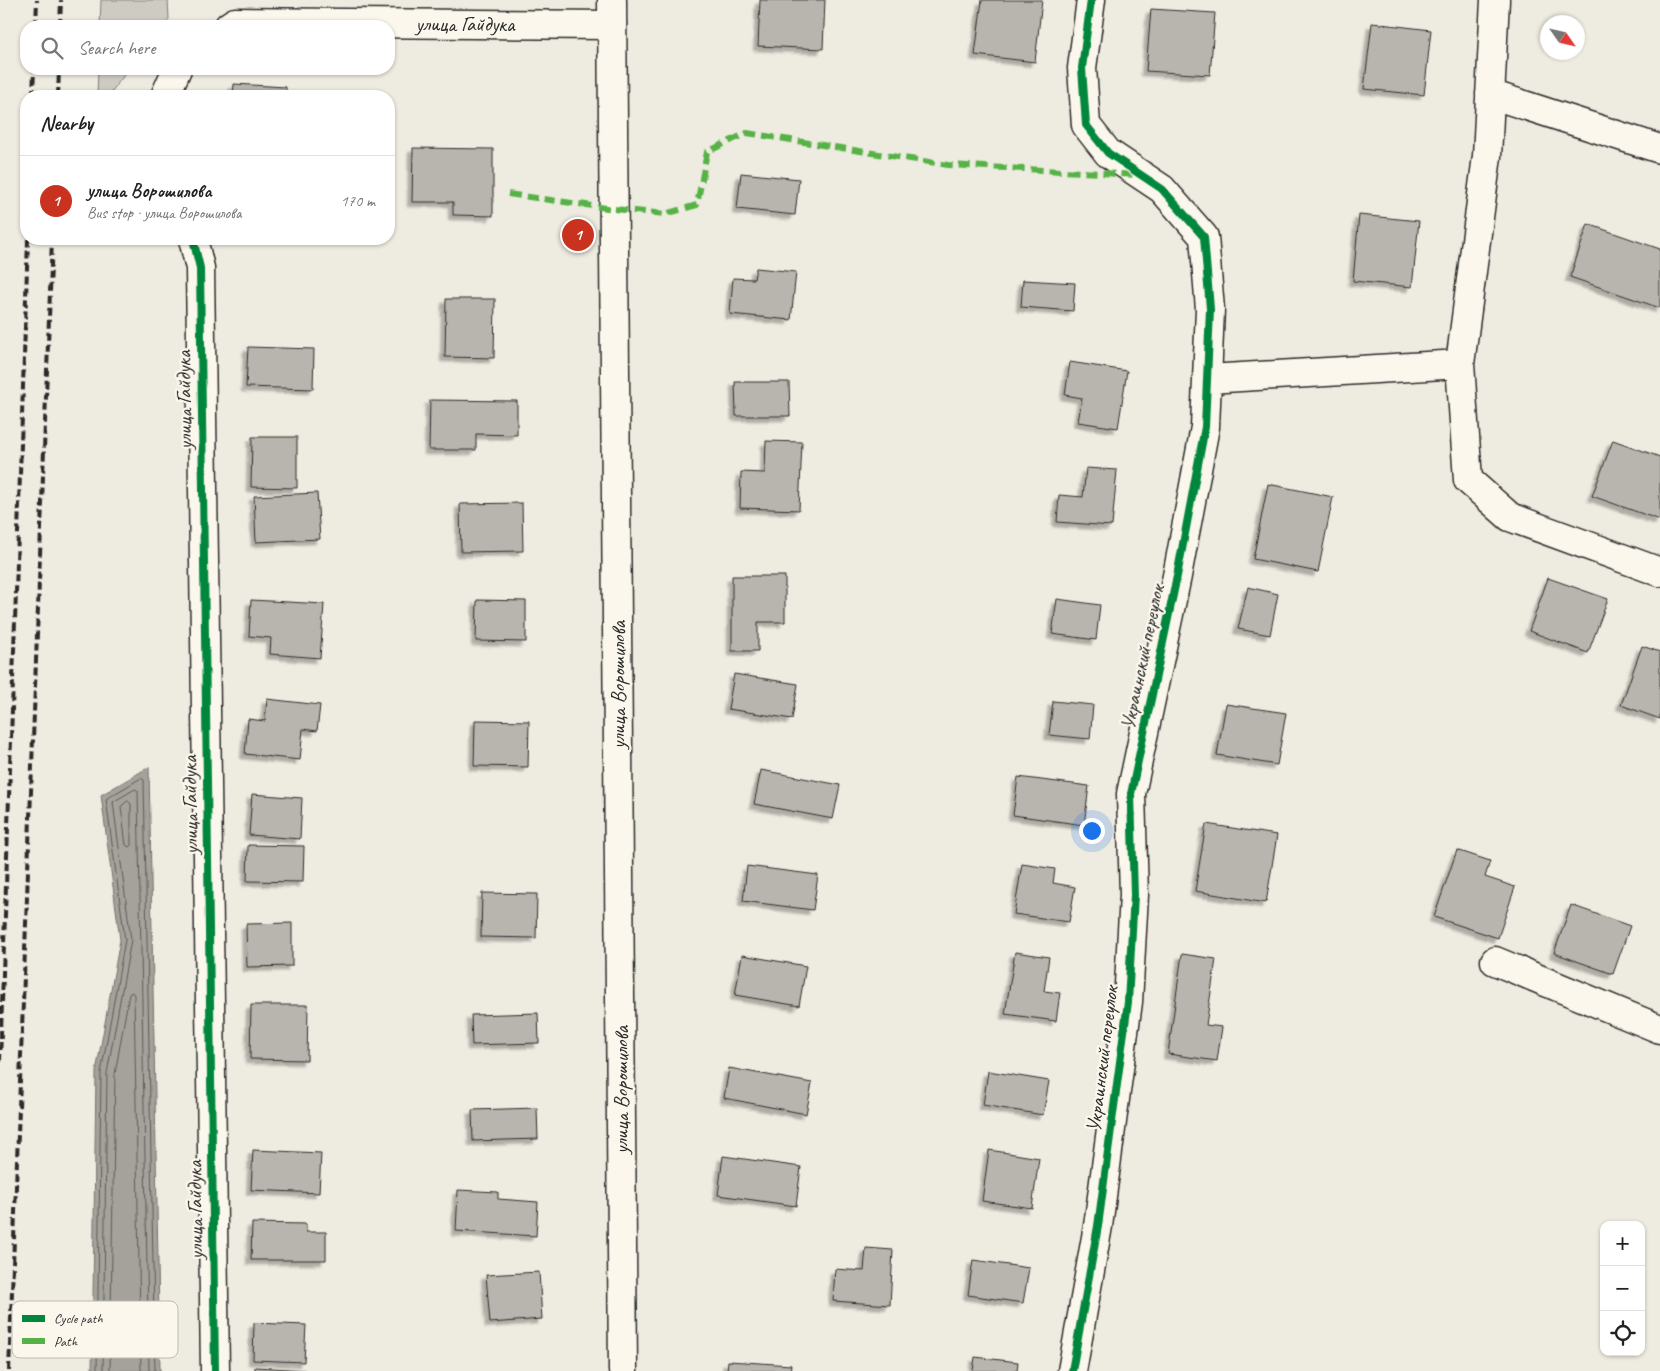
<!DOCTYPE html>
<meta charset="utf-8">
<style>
body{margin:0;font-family:Caveat,sans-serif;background:#f6f6f6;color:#222}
.controls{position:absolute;right:15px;bottom:15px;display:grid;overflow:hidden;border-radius:10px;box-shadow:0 1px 4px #0004}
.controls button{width:45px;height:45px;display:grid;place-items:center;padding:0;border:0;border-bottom:1px solid #e0e0e0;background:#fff;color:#222;font:25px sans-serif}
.compass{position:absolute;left:1540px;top:15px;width:45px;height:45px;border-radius:50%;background:#fff;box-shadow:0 1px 4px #0004;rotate:124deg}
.you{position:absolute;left:1091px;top:830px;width:18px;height:18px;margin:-12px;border:4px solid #fff;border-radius:50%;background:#1a73e8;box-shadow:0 0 0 8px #1a73e833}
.badge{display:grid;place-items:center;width:32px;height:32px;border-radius:50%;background:#c8321e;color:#fff;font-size:16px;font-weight:700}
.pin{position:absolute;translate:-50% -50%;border:2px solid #fff;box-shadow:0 1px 5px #0006}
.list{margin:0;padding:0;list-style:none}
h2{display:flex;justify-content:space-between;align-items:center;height:65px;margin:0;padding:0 20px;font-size:21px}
h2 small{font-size:16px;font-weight:400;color:#767676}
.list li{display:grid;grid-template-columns:32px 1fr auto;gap:15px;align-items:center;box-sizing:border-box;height:90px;padding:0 20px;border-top:1px solid #e0e0e0}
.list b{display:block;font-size:19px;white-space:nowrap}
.list p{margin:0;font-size:16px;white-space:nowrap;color:#767676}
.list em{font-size:16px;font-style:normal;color:#767676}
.icon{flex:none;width:28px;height:28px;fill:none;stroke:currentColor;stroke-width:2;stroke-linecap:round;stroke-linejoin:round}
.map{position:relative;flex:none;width:1660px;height:1371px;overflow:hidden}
.search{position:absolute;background:#fff;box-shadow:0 1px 4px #0004;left:20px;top:20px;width:375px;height:55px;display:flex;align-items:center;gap:12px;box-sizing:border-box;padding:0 18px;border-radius:20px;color:#767676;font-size:19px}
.panel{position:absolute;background:#fff;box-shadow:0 1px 4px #0004;left:20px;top:90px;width:375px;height:155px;border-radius:20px}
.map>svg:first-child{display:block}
</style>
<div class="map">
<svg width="1660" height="1371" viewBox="0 0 1660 1371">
<defs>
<filter id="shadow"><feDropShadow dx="-4.5" dy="4.5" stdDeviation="1" flood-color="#0004"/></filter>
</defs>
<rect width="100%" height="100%" fill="#eeebe0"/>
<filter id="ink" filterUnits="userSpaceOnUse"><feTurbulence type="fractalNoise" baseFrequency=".02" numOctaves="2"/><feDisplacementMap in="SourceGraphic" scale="10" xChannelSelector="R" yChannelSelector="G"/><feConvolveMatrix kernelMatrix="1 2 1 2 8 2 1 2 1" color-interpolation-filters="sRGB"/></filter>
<g filter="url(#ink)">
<path fill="#cecbc2" stroke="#7c7b76" d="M 101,0 L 168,0 L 169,19 L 163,26 L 100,26 Z
M 98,69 L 129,69 L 108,96 L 97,96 Z"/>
<path fill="#a4a29a" stroke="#74726e" d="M 149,767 L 160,1371 L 92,1371 L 96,1072 L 120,940 L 101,795 Z"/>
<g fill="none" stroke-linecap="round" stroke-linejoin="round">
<path stroke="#5b5b57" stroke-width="1" d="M 128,801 L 131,804 L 131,845 L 129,847 L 126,845 L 121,807 Z
M 97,1371 L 101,1073 L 125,940 L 106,799 L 141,778 L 144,780 L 155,1371
M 103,1371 L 107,1073 L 131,940 L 113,802 L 135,789 L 138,791 L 149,1371
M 110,1371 L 115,1074 L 129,994 L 132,992 L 134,995 L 141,1371"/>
</g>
<path fill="#b8b5ae" stroke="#2b2b2b" filter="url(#shadow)" d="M 760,0 L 825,0 L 823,49 L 758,46 Z
M 982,0 L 1042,0 L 1035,62 L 975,55 Z
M 1151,9 L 1215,13 L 1210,75 L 1146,71 Z
M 1372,23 L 1431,30 L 1424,95 L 1364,89 Z
M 234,84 L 286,87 L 286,96 L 233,96 Z
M 413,148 L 493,149 L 493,216 L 453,215 L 453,202 L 412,202 Z
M 741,173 L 799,179 L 795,215 L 737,209 Z
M 1359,215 L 1419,221 L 1412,287 L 1353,281 Z
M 1588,224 L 1660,249 L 1660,308 L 1570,277 Z
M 756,268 L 796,272 L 791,320 L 730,314 L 733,278 L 754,279 Z
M 1023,280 L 1075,283 L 1073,311 L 1021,307 Z
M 446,299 L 495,299 L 494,358 L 445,357 Z
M 248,347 L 314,349 L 313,389 L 246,387 Z
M 1070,362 L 1127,371 L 1118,428 L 1078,422 L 1082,398 L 1065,395 Z
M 735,382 L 789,382 L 790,416 L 736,416 Z
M 430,400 L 517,401 L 517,435 L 476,434 L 476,450 L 429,450 Z
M 252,437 L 297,437 L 297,488 L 251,487 Z
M 1613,440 L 1660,457 L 1660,520 L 1592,496 Z
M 766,441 L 802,442 L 799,510 L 740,508 L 741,472 L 765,473 Z
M 1086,468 L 1117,470 L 1112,526 L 1057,522 L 1059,495 L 1083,497 Z
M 1268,484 L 1333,497 L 1318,572 L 1253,559 Z
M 317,493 L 320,539 L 256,542 L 254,496 Z
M 522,503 L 523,551 L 461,552 L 460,504 Z
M 732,576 L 785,576 L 785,622 L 758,622 L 758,651 L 732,651 Z
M 1548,578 L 1608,599 L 1588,653 L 1529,631 Z
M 1248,587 L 1278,594 L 1270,635 L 1238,629 Z
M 1057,599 L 1100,605 L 1096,640 L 1052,634 Z
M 251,600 L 324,604 L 320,658 L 270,654 L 271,638 L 249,636 Z
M 477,600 L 526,601 L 526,642 L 476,641 Z
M 1642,646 L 1660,652 L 1660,719 L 1621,705 Z
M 734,674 L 798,684 L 792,719 L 728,709 Z
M 267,699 L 320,705 L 317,731 L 303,729 L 300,760 L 245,754 L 248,719 L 265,721 Z
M 1053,701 L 1093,705 L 1090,739 L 1049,735 Z
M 1226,704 L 1286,713 L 1277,765 L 1217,755 Z
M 475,720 L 529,721 L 528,767 L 474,766 Z
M 761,770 L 840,785 L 833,819 L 754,804 Z
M 1018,777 L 1089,786 L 1084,825 L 1013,815 Z
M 252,794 L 302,798 L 300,839 L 249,835 Z
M 1206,824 L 1277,835 L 1266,903 L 1195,891 Z
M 248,845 L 304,846 L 303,882 L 247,881 Z
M 1457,850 L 1490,861 L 1485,877 L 1515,887 L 1498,938 L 1434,917 Z
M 1022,864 L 1055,869 L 1053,883 L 1075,887 L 1069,922 L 1014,914 Z
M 747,866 L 818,875 L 813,910 L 743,901 Z
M 482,893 L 537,894 L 536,938 L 481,937 Z
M 1571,905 L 1630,926 L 1613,974 L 1554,953 Z
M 292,923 L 292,966 L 247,967 L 246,924 Z
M 1015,952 L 1049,957 L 1044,991 L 1060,993 L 1056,1021 L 1005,1014 Z
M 1182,954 L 1216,959 L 1206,1025 L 1222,1027 L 1217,1061 L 1168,1054 Z
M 742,955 L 806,966 L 799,1006 L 735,995 Z
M 251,1005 L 308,1005 L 307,1060 L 250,1059 Z
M 538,1013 L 539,1043 L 472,1045 L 471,1015 Z
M 729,1068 L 812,1083 L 806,1114 L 724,1098 Z
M 988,1071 L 1049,1081 L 1043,1115 L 983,1105 Z
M 537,1108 L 538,1139 L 473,1141 L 472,1110 Z
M 253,1150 L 321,1153 L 319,1193 L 251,1190 Z
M 989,1150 L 1039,1158 L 1032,1208 L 982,1201 Z
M 723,1156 L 801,1167 L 796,1206 L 718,1195 Z
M 458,1190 L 498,1192 L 498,1199 L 538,1202 L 536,1236 L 456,1231 Z
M 252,1223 L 306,1224 L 306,1232 L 326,1232 L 326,1260 L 251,1260 Z
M 866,1248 L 893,1250 L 890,1305 L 833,1301 L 835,1269 L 864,1271 Z
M 973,1260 L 1029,1268 L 1023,1303 L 968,1295 Z
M 539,1272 L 542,1319 L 490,1323 L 486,1275 Z
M 254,1323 L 306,1325 L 304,1362 L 253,1360 Z
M 975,1357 L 1018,1362 L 1017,1371 L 973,1371 Z
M 728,1361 L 791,1365 L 790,1371 L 727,1371 Z
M 255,1367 L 305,1370 L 305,1371 L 255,1371 Z"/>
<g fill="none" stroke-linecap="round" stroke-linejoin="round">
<g stroke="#2b2b2b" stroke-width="31">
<path id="street" d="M 1495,0 L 1487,156 L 1460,364 L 1468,480 L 1510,517 L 1660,572
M 229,26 L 235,22 L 612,25
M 1490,94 L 1660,149
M 165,96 L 177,69
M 193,239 L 200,268 L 215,1371
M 1208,379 L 1460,364
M 1495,961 L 1660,1029
M 1072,1371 L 1098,1226 L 1128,1002 L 1134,895 L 1131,794 L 1177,576 L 1205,427 L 1210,309 L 1204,237 L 1162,189 L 1108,153 L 1086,125 L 1082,68 L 1091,0"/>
</g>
<g stroke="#2b2b2b" stroke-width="31">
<path id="secondary" d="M 612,0 L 623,1371"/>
</g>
<use href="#street" stroke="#fbf7ec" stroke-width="28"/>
<use href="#secondary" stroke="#fbf7ec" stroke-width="28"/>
<path stroke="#2b2b2b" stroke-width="4" stroke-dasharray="8 4" stroke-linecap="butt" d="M 36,26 L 37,0
M 60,26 L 61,0
M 33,96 L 34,69
M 58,96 L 59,69
M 0,1062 L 28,239
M 9,1371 L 52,239"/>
<path stroke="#56b246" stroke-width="6" stroke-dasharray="12 6" stroke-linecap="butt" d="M 508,194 L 614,209 L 665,214 L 697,205 L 707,152 L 747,133 L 948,165 L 1139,175"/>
<g stroke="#fbf7ec" stroke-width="11">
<path id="cycleway" d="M 193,239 L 200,268 L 215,1371
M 1072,1371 L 1098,1226 L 1128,1002 L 1134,895 L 1131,794 L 1177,576 L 1205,427 L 1210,309 L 1204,237 L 1162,189 L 1108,153 L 1086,125 L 1082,68 L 1091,0"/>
</g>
<use href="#cycleway" stroke="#00873e" stroke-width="8"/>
</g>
</g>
<g text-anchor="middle" stroke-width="4.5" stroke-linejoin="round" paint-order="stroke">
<g font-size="21" fill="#2b2b2b" stroke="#fbf7ec">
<text x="465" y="31">улица Гайдука</text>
<text transform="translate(184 400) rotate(-91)" y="7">улица Гайдука</text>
<text transform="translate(1142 657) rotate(-78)" y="7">Украинский переулок</text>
<text transform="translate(618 685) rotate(-90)" y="7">улица Ворошилова</text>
<text transform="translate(190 805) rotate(-91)" y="7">улица Гайдука</text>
<text transform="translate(1102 1059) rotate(-83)" y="7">Украинский переулок</text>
<text transform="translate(621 1090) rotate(-90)" y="7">улица Ворошилова</text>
<text transform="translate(195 1210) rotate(-91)" y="7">улица Гайдука</text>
</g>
</g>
<rect x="12" y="1301" width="166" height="57" rx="8" fill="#fbf7ec" stroke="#bdbab2" stroke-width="1"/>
<rect x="22" y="1315" width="23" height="7" fill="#00873e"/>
<rect x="22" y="1338" width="23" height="6" fill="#56b246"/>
<g font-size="14" fill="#2b2b2b">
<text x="54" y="1323">Cycle path</text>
<text x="54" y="1346">Path</text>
</g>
</svg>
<div class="controls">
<button>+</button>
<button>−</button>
<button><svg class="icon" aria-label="locate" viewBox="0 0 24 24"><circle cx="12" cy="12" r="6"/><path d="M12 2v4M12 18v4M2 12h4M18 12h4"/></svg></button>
</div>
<svg class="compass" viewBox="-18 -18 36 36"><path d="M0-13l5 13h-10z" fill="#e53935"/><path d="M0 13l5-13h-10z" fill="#767676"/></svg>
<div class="you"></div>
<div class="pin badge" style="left:578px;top:235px">1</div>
<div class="search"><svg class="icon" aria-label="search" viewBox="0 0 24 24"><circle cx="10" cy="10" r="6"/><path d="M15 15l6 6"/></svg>Search here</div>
<section class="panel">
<h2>Nearby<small></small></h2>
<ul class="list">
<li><span class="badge">1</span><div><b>улица Ворошилова</b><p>Bus stop · улица Ворошилова</p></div><em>170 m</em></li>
</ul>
</section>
</div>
